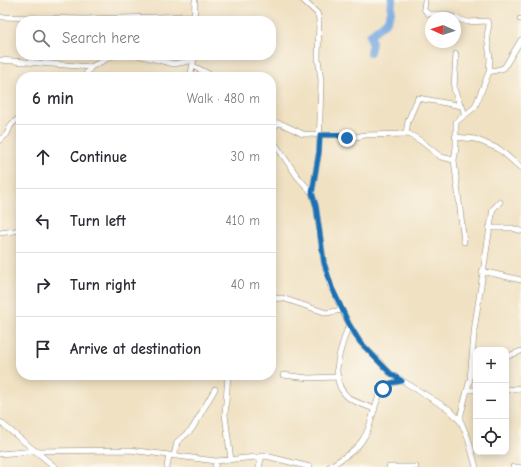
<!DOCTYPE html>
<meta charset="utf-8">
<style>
body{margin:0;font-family:"Comic Neue",sans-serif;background:#f7f7f7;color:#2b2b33}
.controls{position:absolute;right:12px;bottom:12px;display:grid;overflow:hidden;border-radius:8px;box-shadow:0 2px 10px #0003}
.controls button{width:36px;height:36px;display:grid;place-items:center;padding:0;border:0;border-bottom:1px solid #e1e1e2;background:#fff;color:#2b2b33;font:20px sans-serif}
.compass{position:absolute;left:425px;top:12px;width:36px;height:36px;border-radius:50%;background:#fff;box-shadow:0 2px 10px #0003;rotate:273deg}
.stop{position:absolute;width:12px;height:12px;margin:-9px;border:3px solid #1f6fb2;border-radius:50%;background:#fff}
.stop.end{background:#1f6fb2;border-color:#fff;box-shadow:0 1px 4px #0008}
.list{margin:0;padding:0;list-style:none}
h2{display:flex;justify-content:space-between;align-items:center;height:52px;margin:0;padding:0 16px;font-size:17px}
h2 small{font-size:13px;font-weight:400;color:#7c7c81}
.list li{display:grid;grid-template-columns:26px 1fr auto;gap:12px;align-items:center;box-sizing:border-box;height:64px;padding:0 16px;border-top:1px solid #e1e1e2}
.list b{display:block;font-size:15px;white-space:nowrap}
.list em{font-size:13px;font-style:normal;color:#7c7c81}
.icon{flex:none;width:22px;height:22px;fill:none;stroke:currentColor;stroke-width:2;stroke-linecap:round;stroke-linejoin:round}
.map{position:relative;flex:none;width:521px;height:467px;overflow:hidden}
.search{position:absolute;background:#fff;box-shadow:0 2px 10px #0003;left:16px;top:16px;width:260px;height:44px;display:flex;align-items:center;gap:10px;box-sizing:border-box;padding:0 14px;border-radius:16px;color:#7c7c81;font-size:15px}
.panel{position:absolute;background:#fff;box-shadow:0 2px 10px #0003;left:16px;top:72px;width:260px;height:308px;border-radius:16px}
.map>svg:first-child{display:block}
</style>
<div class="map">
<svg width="521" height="467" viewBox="0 0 521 467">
<rect width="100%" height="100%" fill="#fbf7ec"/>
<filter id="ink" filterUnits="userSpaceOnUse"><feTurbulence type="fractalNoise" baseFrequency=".025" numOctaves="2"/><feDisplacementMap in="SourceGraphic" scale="8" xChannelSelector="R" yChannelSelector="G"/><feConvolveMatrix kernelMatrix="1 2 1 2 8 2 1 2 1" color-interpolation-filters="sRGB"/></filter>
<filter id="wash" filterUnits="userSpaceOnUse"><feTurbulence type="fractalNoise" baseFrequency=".012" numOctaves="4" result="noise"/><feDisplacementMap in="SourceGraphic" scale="16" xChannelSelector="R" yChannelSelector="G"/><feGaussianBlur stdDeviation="0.9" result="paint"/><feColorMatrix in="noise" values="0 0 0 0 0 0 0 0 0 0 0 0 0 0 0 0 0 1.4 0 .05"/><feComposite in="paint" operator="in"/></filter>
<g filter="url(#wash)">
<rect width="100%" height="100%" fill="#f0e1c2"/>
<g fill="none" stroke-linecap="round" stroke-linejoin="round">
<path stroke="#73a7e0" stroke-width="8" d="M 370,52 L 372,43 L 370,35 L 387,21 L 391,12 L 392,0"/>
</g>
</g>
<g filter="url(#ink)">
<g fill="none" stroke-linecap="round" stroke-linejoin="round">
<g stroke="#8e8676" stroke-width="6">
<path id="minor" d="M 303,0 L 317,13 L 319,19 L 318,58 L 321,80 L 319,152 L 312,193 L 316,206 L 324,263 L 331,288 L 349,324 L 360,342 L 371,353 L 390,373 L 450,410 L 461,422
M 425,0 L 424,9 L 428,14 L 445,14 L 455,18
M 0,17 L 83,19 L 194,16
M 455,18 L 468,22 L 487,21 L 489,25 L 487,35 L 490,59 L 489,72 L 475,107 L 465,115
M 520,19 L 521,19
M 194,21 L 195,0
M 456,54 L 454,89 L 460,105
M 138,55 L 174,64 L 194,60
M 0,60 L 91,67
M 193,66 L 215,77
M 489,72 L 504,68 L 521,40
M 84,77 L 91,67 L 114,55
M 190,77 L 195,55
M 271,122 L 282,124 L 303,134 L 337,135 L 351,138 L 365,135 L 409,134 L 421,141 L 441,157 L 454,160 L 464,242
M 271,130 L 278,123
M 406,134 L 408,121 L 418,98 L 462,106 L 465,115 L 456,122 L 456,148 L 454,160
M 455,137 L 475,139 L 499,149 L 521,168
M 271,138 L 297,176 L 312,193
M 0,140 L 7,134 L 11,125 L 21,116
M 489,228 L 512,228 L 521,231
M 0,233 L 21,230
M 482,271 L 521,280
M 271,299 L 282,298 L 327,313 L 341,310
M 349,324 C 342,346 326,380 349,398 C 356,403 367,406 375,409
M 506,357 L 521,351
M 228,375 L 225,415 L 231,460
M 283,375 L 308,378 L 338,377
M 468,390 L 476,390
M 506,390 L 521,388
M 0,422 L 55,467
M 0,454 L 34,451 L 130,450 L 216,461 L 266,456 L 310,467
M 174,456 L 177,442 L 192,429 L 215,389
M 167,467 L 169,455
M 215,467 L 216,461
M 259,467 L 262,456
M 329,467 C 341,459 356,451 363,439 C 378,418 370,384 402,381
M 389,467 L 416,467
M 476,467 L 468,438 L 461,422 L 461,414 L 470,379 L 475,324 L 492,214 L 493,209 L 500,202
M 513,467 L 521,467"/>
</g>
<use href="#minor" stroke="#fff" stroke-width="5"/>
</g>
</g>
<g fill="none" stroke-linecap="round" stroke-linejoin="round" filter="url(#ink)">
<path stroke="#1f6fb2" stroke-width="5" d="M 347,138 L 337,135 L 320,135 L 319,152 L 312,193 L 316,206 L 324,263 L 332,288 L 349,324 L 360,342 L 390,373 L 402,381 L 391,383 L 383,389"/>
</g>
</svg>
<div class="controls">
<button>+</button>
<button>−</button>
<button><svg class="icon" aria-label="locate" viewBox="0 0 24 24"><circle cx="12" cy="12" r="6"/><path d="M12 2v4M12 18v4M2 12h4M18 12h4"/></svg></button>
</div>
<svg class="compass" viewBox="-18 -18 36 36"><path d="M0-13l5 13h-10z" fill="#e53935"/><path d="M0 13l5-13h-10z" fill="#7c7c81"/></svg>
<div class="stop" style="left:383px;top:389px"></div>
<div class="stop end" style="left:347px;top:138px"></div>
<div class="search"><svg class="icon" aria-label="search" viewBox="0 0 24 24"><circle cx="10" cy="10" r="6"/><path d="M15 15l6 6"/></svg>Search here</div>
<section class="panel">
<h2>6 min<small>Walk · 480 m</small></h2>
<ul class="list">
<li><svg class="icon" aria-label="ahead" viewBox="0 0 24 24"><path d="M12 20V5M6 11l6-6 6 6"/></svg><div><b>Continue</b></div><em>30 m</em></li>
<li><svg class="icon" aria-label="left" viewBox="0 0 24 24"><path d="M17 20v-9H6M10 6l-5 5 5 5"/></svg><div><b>Turn left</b></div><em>410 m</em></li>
<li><svg class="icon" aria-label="right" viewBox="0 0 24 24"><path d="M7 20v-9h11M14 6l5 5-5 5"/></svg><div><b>Turn right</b></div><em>40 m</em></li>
<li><svg class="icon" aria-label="arrive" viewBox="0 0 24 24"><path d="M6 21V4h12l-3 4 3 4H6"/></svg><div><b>Arrive at destination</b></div></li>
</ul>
</section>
</div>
